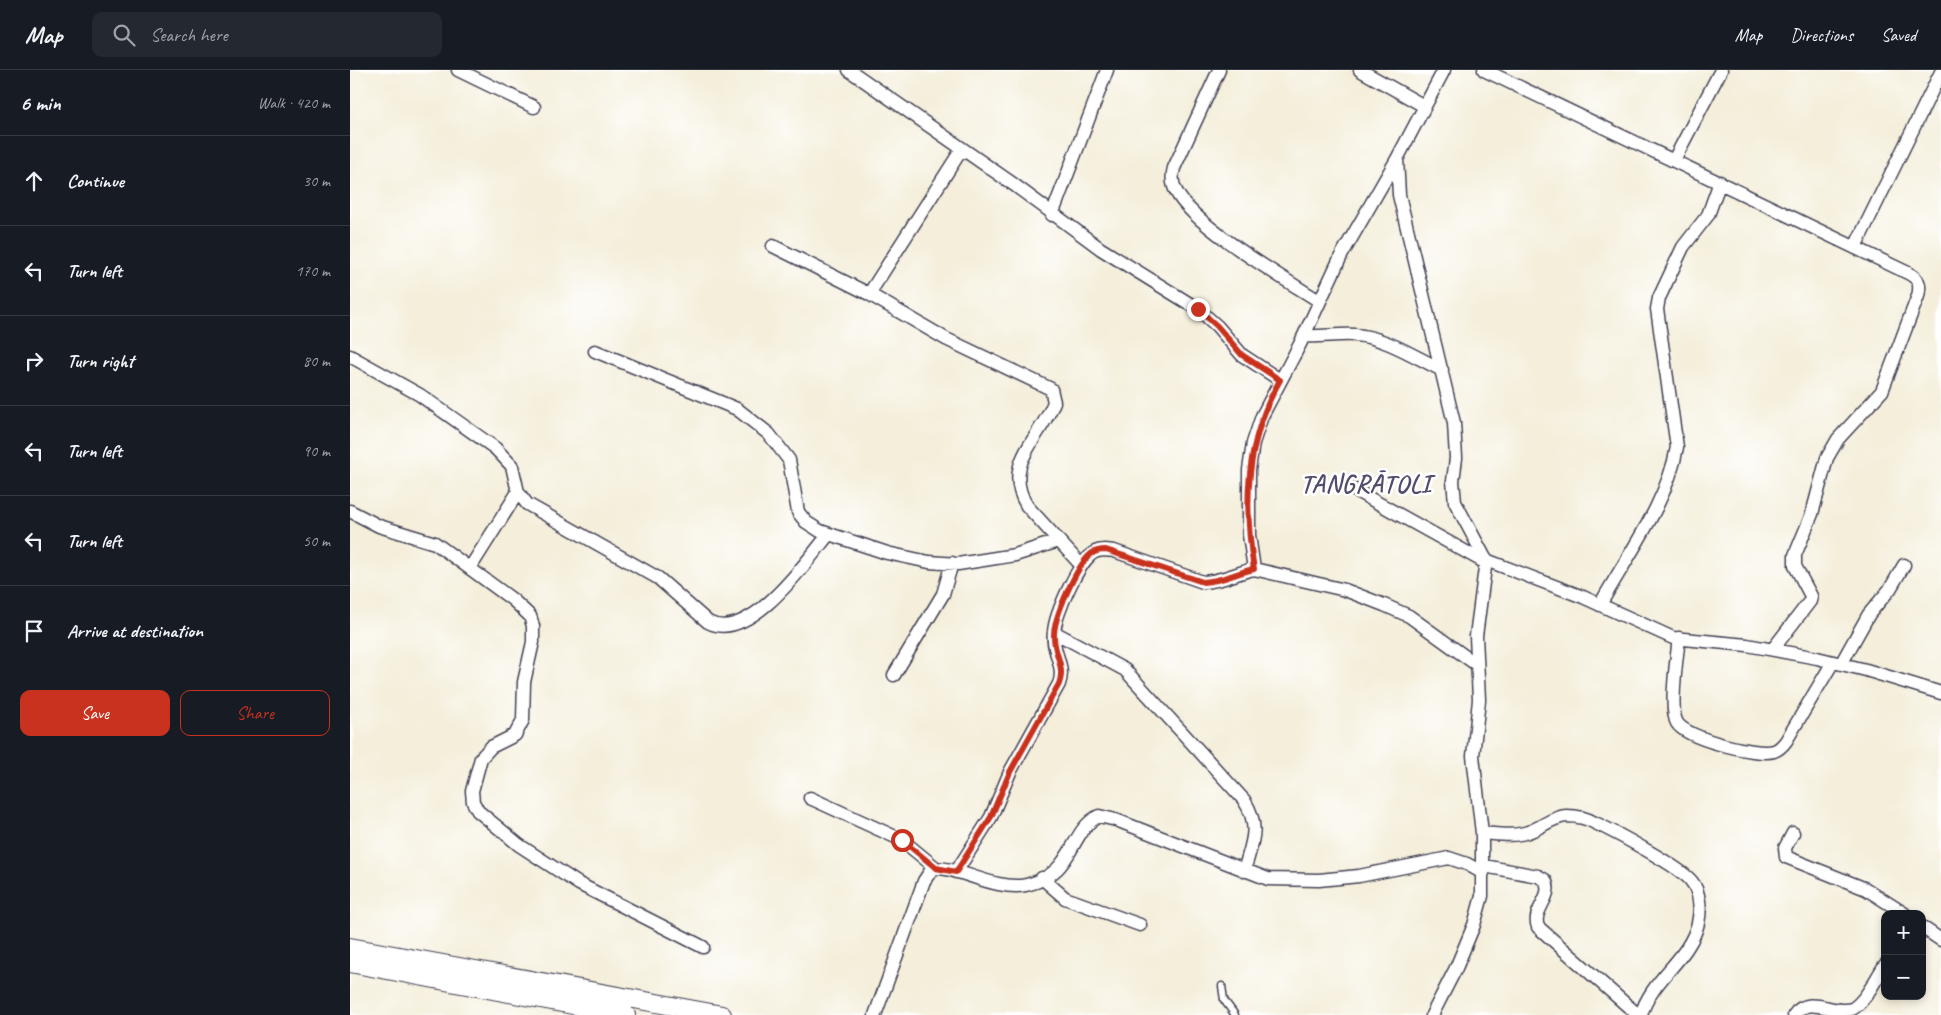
<!DOCTYPE html>
<meta charset="utf-8">
<style>
body{margin:0;font-family:Caveat,sans-serif;background:#242831;color:#f1f3f6}
.controls{position:absolute;right:15px;bottom:15px;display:grid;overflow:hidden;border-radius:10px;box-shadow:0 2px 8px #0003}
.controls button{width:45px;height:45px;display:grid;place-items:center;padding:0;border:0;border-bottom:1px solid #363941;background:#171b24;color:#f1f3f6;font:25px sans-serif}
.stop{position:absolute;width:15px;height:15px;margin:-11px;border:4px solid #c8321e;border-radius:50%;background:#fff}
.stop.end{background:#c8321e;border-color:#fff;box-shadow:0 1px 5px #0008}
.list{margin:0;padding:0;list-style:none}
h2{display:flex;justify-content:space-between;align-items:center;height:65px;margin:0;padding:0 20px;font-size:21px}
h2 small{font-size:16px;font-weight:400;color:#9ea1a6}
.list li{display:grid;grid-template-columns:32px 1fr auto;gap:15px;align-items:center;box-sizing:border-box;height:90px;padding:0 20px;border-top:1px solid #363941}
.list b{display:block;font-size:19px;white-space:nowrap}
.list em{font-size:16px;font-style:normal;color:#9ea1a6}
.actions{display:flex;gap:10px;padding:15px 20px}
.actions a{flex:1;padding:11px 0;border:1px solid #c8321e;border-radius:10px;text-align:center;font-size:18px;color:#c8321e}
.actions .main{background:#c8321e;color:#fff}
.icon{flex:none;width:28px;height:28px;fill:none;stroke:currentColor;stroke-width:2;stroke-linecap:round;stroke-linejoin:round}
.map{position:relative;flex:none;width:1591px;height:945px;overflow:hidden}
header{display:flex;align-items:center;gap:30px;box-sizing:border-box;height:70px;padding:0 25px;background:#171b24;border-bottom:1px solid #363941}
header strong{font-size:24px}
nav{display:flex;gap:28px;margin-inline-start:auto;font-size:18px}
.search{width:350px;height:45px;background:#242831;display:flex;align-items:center;gap:12px;box-sizing:border-box;padding:0 18px;border-radius:10px;color:#9ea1a6;font-size:19px}
main{display:flex}
aside{flex:1;background:#171b24}
.map>svg:first-child{display:block}
</style>
<header>
<strong>Map</strong>
<div class="search"><svg class="icon" aria-label="search" viewBox="0 0 24 24"><circle cx="10" cy="10" r="6"/><path d="M15 15l6 6"/></svg>Search here</div>
<nav><a>Map</a><a>Directions</a><a>Saved</a></nav>
</header>
<main>
<aside>
<h2>6 min<small>Walk · 420 m</small></h2>
<ul class="list">
<li><svg class="icon" aria-label="ahead" viewBox="0 0 24 24"><path d="M12 20V5M6 11l6-6 6 6"/></svg><div><b>Continue</b></div><em>30 m</em></li>
<li><svg class="icon" aria-label="left" viewBox="0 0 24 24"><path d="M17 20v-9H6M10 6l-5 5 5 5"/></svg><div><b>Turn left</b></div><em>170 m</em></li>
<li><svg class="icon" aria-label="right" viewBox="0 0 24 24"><path d="M7 20v-9h11M14 6l5 5-5 5"/></svg><div><b>Turn right</b></div><em>80 m</em></li>
<li><svg class="icon" aria-label="left" viewBox="0 0 24 24"><path d="M17 20v-9H6M10 6l-5 5 5 5"/></svg><div><b>Turn left</b></div><em>90 m</em></li>
<li><svg class="icon" aria-label="left" viewBox="0 0 24 24"><path d="M17 20v-9H6M10 6l-5 5 5 5"/></svg><div><b>Turn left</b></div><em>50 m</em></li>
<li><svg class="icon" aria-label="arrive" viewBox="0 0 24 24"><path d="M6 21V4h12l-3 4 3 4H6"/></svg><div><b>Arrive at destination</b></div></li>
</ul>
<div class="actions"><a class="main">Save</a><a>Share</a></div>
</aside>
<div class="map">
<svg width="1591" height="945" viewBox="0 0 1591 945">
<rect width="100%" height="100%" fill="#fff"/>
<filter id="ink" filterUnits="userSpaceOnUse"><feTurbulence type="fractalNoise" baseFrequency=".02" numOctaves="2"/><feDisplacementMap in="SourceGraphic" scale="10" xChannelSelector="R" yChannelSelector="G"/><feConvolveMatrix kernelMatrix="1 2 1 2 8 2 1 2 1" color-interpolation-filters="sRGB"/></filter>
<filter id="wash" filterUnits="userSpaceOnUse"><feTurbulence type="fractalNoise" baseFrequency=".0096" numOctaves="4" result="noise"/><feDisplacementMap in="SourceGraphic" scale="20" xChannelSelector="R" yChannelSelector="G"/><feGaussianBlur stdDeviation="1.12" result="paint"/><feColorMatrix in="noise" values="0 0 0 0 0 0 0 0 0 0 0 0 0 0 0 0 0 1.4 0 .05"/><feComposite in="paint" operator="in"/></filter>
<g filter="url(#wash)">
<rect width="100%" height="100%" fill="#f4eeda"/>
</g>
<g filter="url(#ink)">
<g fill="none" stroke-linecap="round" stroke-linejoin="round">
<g stroke="#424153" stroke-width="9">
<path id="service" d="M 872,916 L 874,930 L 885,945"/>
</g>
<g stroke="#424153" stroke-width="15">
<path id="minor" d="M 108,0 L 184,37
M 499,0 L 663,114 L 751,179 L 848,239 L 867,256 L 892,285 L 930,310
M 869,0 L 824,98 C 822,105 822,114 826,121 C 842,155 935,209 969,231
M 1010,0 L 1074,36
M 1094,0 L 1047,89 L 1049,125 L 1104,353 L 1106,388 L 1103,411 L 1105,432 L 1136,490
M 1134,0 L 1558,203 C 1569,209 1571,214 1568,226 L 1532,321 L 1488,369 L 1477,388 L 1462,444 L 1445,485 L 1445,496 L 1461,526 L 1460,531 L 1423,579
M 1324,90 L 1371,0
M 702,145 L 757,0
M 423,176 L 519,224 L 596,269 L 701,319 L 704,332 C 690,370 651,394 677,436 L 731,495
M 1505,177 L 1591,2
M 519,224 L 612,79
M 954,266 C 971,267 988,264 1005,265 C 1035,267 1065,287 1092,300
M 245,281 L 387,339 L 419,364 L 439,390 L 448,442 L 456,452 L 470,461 L 537,483 L 579,492 L 608,494 L 665,485 L 708,471
M 0,286 L 70,325 L 145,378 L 162,396 L 168,422 L 177,434 L 308,508 L 358,552 C 399,574 456,492 479,464
M 1001,418 L 1136,493
M 0,441 L 29,456 L 85,473 L 163,530 L 180,546 L 183,556 L 183,572 L 174,612 L 173,650 L 165,665 L 141,677 L 131,688 L 122,721 L 123,732 L 128,741 L 169,775 L 229,814 L 353,877
M 120,498 L 168,422
M 904,499 L 899,465 L 899,400 L 903,373 L 912,346 L 950,274 L 991,186 L 1047,89
M 1250,535 C 1277,486 1318,432 1327,377 L 1307,239 L 1309,228 L 1333,177 L 1358,145 L 1370,112
M 704,562 L 775,600 L 894,730 C 911,757 902,772 894,801
M 1329,568 C 1327,585 1319,640 1327,653 C 1337,669 1407,686 1424,681 C 1430,679 1433,675 1436,671 L 1483,592
M 1491,594 L 1519,544 L 1540,519 L 1554,495
M 544,605 L 593,524 L 602,493
M 460,728 L 552,770 L 586,798
M 1132,763 C 1147,764 1164,767 1178,762 C 1191,758 1202,747 1216,746 C 1226,746 1237,748 1245,753 C 1263,761 1334,799 1342,812 C 1350,822 1351,841 1348,853 C 1340,889 1301,909 1291,945
M 1443,763 L 1435,778 L 1436,787 L 1516,819 L 1555,844
M 1134,796 L 1188,806 L 1195,810 C 1205,826 1181,840 1188,857 L 1288,945
M 606,802 L 641,747 L 660,702 L 709,614 C 716,595 701,582 704,562 C 705,545 729,489 745,482 C 751,479 757,480 764,481 L 853,512 C 874,511 885,503 904,499 L 995,520 L 1034,535 L 1059,546 L 1127,595
M 692,808 L 715,828 L 790,855
M 1572,857 L 1591,870
M 525,945 L 574,811 L 582,799 C 602,793 645,822 676,815 C 726,804 718,761 749,746 L 766,750 L 918,809 L 969,810 L 1009,806 L 1099,788 L 1117,794 L 1133,803
M 1082,945 L 1106,898 L 1124,855 L 1132,826 L 1132,763 L 1123,686 L 1129,630 L 1126,566 L 1136,490 L 1233,527 L 1323,568 L 1397,575 L 1467,588 L 1516,600 L 1591,623
M 1444,945 C 1459,924 1483,945 1502,939 C 1516,931 1526,908 1535,895"/>
</g>
<g stroke="#424153" stroke-width="20">
<path id="secondary" d="M 0,877 L 372,945
M 0,893 L 276,945"/>
</g>
<use href="#service" stroke="#fff" stroke-width="6"/>
<use href="#minor" stroke="#fff" stroke-width="12"/>
<use href="#secondary" stroke="#fff" stroke-width="18"/>
</g>
</g>
<g fill="none" stroke-linecap="round" stroke-linejoin="round" filter="url(#ink)">
<path stroke="#c8321e" stroke-width="6" d="M 552,770 L 586,798 L 606,802 L 641,747 L 660,702 L 709,614 C 716,596 703,583 704,565 C 704,547 727,495 741,484 C 745,481 750,480 756,480 L 853,512 C 874,511 885,503 904,499 C 893,433 896,369 930,310 L 892,285 L 867,256 L 848,239"/>
</g>
<g text-anchor="middle" stroke-width="5" stroke-linejoin="round" paint-order="stroke">
<g font-size="25" font-weight="bold" letter-spacing="1" fill="#534c6c" stroke="#fff">
<text x="1016" y="422">TANGRĀTOLI</text>
</g>
</g>
</svg>
<div class="controls">
<button>+</button>
<button>−</button>
</div>
<div class="stop" style="left:552px;top:770px"></div>
<div class="stop end" style="left:848px;top:239px"></div>
</div>
</main>
